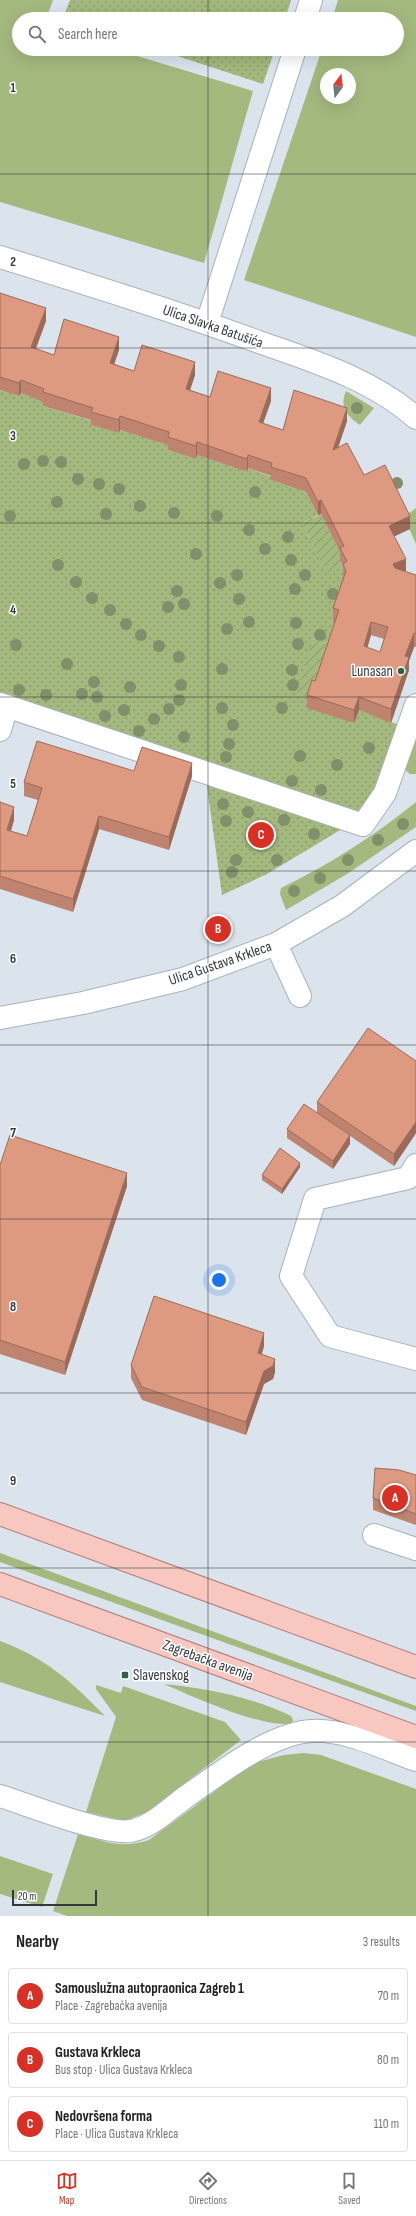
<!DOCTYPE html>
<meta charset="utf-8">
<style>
body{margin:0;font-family:"Sofia Sans Condensed",sans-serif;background:#f2f2f2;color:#202124}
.compass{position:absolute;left:320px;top:68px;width:36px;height:36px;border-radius:50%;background:#fff;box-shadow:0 4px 16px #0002;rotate:15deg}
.scale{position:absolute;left:12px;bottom:10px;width:85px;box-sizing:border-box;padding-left:4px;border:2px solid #34373b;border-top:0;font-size:11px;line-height:14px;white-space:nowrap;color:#34373b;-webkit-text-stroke:3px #fff;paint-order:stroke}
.you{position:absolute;left:219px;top:1280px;width:14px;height:14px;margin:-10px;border:3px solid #fff;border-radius:50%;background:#1a73e8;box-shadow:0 0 0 6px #1a73e833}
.badge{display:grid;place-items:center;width:26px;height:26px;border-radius:50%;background:#d93025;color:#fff;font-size:13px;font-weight:700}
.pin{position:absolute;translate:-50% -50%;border:2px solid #fff;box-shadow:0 1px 4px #0006}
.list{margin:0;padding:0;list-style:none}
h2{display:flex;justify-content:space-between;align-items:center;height:52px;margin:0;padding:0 16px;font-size:17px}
h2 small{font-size:13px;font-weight:400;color:#757577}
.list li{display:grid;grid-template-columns:26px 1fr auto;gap:12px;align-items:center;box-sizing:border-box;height:56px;margin:0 8px 8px;padding:0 8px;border:1px solid #e0e0e0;border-radius:4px}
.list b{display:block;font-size:15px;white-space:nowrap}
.list p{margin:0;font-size:13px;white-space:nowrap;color:#757577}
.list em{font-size:13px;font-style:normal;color:#757577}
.icon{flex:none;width:22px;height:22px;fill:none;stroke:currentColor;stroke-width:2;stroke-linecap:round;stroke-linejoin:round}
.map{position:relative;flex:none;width:416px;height:1916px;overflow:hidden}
.search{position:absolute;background:#fff;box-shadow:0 4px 16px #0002;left:12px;right:12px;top:12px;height:44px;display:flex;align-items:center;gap:10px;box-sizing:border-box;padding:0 14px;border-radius:22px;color:#757577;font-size:15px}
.sheet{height:244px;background:#fff}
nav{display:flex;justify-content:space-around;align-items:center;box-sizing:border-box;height:56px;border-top:1px solid #e0e0e0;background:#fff;font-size:11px;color:#757577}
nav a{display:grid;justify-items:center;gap:2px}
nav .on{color:#d93025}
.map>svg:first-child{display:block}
</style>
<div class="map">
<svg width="416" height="1916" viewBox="0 0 416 1916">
<defs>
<pattern id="park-dots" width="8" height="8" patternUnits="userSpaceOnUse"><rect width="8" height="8" fill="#a4b97e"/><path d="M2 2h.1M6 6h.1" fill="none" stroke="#869768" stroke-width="1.8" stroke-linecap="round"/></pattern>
<pattern id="garden-furrows" width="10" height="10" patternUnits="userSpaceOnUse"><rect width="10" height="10" fill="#a4b97e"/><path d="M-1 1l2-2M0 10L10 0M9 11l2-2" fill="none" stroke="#869768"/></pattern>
</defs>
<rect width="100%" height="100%" fill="#dbe4ed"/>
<path fill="#a4b97e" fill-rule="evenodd" d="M 0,0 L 53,0 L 46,19 L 19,19 L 19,49 L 114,49 L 253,91 L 204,263 L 0,202 Z
M 338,0 L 416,0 L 416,337 L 244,280 L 322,49 L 397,49 L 397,19 L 332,19 ZM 326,74 L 350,74 L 350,98 L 326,98 Z
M 346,391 L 374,408 L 360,425 C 347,416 339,407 346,391 Z
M 416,508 L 416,544 L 404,517 Z
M 416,731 L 416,774 L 410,774 L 404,769 Z
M 416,802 L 416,827 L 347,874 L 286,910 L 280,894 L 281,888 C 329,865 375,835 416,802 Z
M 0,1553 L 416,1706 L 416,1711 L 0,1562 Z
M 0,1641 C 46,1658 72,1682 105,1716 L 0,1682 Z
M 164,1684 C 206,1688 252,1697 291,1716 L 293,1720 L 292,1723 C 266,1730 191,1696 164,1684 Z
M 96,1685 L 121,1693 L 123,1686 L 225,1722 L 241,1740 L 147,1812 L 125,1821 L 86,1812 L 116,1717 L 96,1689 Z
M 304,1753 L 321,1755 L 416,1789 L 416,1916 L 67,1916 L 53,1911 L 78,1834 C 107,1842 120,1849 149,1840 L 253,1763 L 284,1755 Z
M 0,1856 L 53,1874 L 42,1907 L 0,1894 Z"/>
<path fill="url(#park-dots)" d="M 70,0 L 291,0 L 285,19 L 65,19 L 63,18 Z
M 156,49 L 275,49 L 263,84 Z
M 0,390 L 19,396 L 21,393 L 44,402 L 43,406 L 93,421 L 92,425 L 119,433 L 120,430 L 169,445 L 168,450 L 196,459 L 197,455 L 247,472 L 248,468 L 272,477 L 271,480 L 306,492 L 318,515 L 302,523 L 326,572 L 342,565 C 352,585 339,623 332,645 L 313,639 L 310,697 L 353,723 L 359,710 L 402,726 L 371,801 L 342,829 L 267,874 L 222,895 L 204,765 L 0,694 Z"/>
<path fill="url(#garden-furrows)" d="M 321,514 L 344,559 L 340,561 L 342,565 L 326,573 L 302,523 Z
M 313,639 L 332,645 L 310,697 L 296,693 Z"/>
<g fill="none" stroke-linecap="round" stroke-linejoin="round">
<g stroke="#a9b2bb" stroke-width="24">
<path id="minor" d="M 305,19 L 311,0
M 0,257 C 87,284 174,311 259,342 C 313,361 372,379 416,418
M 207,323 L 295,49
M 0,704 L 363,825 L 385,793 L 416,705
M 0,730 L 7,706
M 276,944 L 300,996
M 0,1018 L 83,1003 L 183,979 L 276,944 L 342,906 L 416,851
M 416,1165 L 408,1178 L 315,1199 L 291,1276 L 330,1336 L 416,1359
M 374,1535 L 416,1549
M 0,1796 C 29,1805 104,1835 131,1831 C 152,1827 170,1808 187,1796 C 220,1773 271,1733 312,1731 C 345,1729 385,1749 416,1760"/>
</g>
<g stroke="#b07d76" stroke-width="24">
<path id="major" d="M 0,1514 L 416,1667
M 0,1584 L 416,1737"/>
</g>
<use href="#minor" stroke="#fff" stroke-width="22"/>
<use href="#major" stroke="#f7c7c0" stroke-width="22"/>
</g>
<g fill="#818f6b">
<circle cx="357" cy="408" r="6"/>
<circle cx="43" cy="461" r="6"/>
<circle cx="61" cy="462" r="6"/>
<circle cx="24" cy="464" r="6"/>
<circle cx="78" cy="479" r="6"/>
<circle cx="397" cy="483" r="6"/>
<circle cx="99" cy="484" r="6"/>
<circle cx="119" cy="489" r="6"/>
<circle cx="255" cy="492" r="6"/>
<circle cx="57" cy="502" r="6"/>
<circle cx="140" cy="506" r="6"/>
<circle cx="174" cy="513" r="6"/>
<circle cx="106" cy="514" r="6"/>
<circle cx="10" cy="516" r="6"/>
<circle cx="217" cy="516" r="6"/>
<circle cx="249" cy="530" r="6"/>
<circle cx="288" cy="537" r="6"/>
<circle cx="265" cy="549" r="6"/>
<circle cx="196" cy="554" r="6"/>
<circle cx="291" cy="560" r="6"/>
<circle cx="58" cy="565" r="6"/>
<circle cx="237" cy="575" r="6"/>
<circle cx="305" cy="575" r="6"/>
<circle cx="76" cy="582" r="6"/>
<circle cx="220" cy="583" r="6"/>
<circle cx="295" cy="589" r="6"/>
<circle cx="177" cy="591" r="6"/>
<circle cx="333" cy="594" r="6"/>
<circle cx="92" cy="598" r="6"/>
<circle cx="239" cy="599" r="6"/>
<circle cx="184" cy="604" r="6"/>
<circle cx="168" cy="607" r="6"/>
<circle cx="110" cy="610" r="6"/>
<circle cx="249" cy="622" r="6"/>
<circle cx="296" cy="623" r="6"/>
<circle cx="126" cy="624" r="6"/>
<circle cx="227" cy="629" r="6"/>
<circle cx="141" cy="635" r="6"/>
<circle cx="320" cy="635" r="6"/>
<circle cx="298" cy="644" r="6"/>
<circle cx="16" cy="645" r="6"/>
<circle cx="159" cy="646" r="6"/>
<circle cx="179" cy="657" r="6"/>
<circle cx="67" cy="664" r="6"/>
<circle cx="222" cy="669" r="6"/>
<circle cx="292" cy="670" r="6"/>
<circle cx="94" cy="682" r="6"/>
<circle cx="181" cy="685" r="6"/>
<circle cx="293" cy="685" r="6"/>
<circle cx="130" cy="687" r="6"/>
<circle cx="19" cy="690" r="6"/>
<circle cx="82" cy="694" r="6"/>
<circle cx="46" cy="695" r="6"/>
<circle cx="97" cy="697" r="6"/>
<circle cx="179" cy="700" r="6"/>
<circle cx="222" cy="708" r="6"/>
<circle cx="282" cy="708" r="6"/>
<circle cx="169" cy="709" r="6"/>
<circle cx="124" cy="710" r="6"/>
<circle cx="105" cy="716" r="6"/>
<circle cx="154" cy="719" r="6"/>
<circle cx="233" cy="725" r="6"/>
<circle cx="139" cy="731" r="6"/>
<circle cx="184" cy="737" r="6"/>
<circle cx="229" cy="744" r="6"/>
<circle cx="369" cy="748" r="6"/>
<circle cx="300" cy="756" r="6"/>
<circle cx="226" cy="757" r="6"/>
<circle cx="337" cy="765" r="6"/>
<circle cx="292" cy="781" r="6"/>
<circle cx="321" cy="790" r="6"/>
<circle cx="223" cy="804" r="6"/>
<circle cx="248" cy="812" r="6"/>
<circle cx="284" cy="820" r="6"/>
<circle cx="226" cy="821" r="6"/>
<circle cx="403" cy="824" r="6"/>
<circle cx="314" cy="834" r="6"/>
<circle cx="378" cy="840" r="6"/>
<circle cx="236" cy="860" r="6"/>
<circle cx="277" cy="860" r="6"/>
<circle cx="348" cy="860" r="6"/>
<circle cx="232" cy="872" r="6"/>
<circle cx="320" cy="878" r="6"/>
<circle cx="294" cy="891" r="6"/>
</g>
<path fill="#bf846f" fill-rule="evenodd" d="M 0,293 L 46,321 L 36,349 L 54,355 L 119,350 L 114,364 L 134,371 L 195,375 L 190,390 L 210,397 L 271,401 L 263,423 L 283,430 L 347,421 L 338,447 L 364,475 L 410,529 L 394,536 L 406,572 L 416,575 L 416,647 L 414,647 L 409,661 L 409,670 L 391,723 L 359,710 L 354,723 L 307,708 L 307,695 L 315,681 L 335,622 L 333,621 L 333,608 L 343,578 L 343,566 L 340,561 L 340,552 L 321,514 L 318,515 L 306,492 L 271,480 L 271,476 L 248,468 L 247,472 L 197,455 L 196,459 L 168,450 L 168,445 L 120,430 L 119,433 L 91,425 L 91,420 L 43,406 L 43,402 L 21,393 L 19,396 L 0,390 ZM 371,635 L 384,639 L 380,652 L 367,648 Z
M 134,771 L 192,776 L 169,850 L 99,829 L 73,912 L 0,889 L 0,802 L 14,820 L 11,831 L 27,836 L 38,800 L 24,796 L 24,782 Z
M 416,1061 L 416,1133 L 394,1166 L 350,1136 L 350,1144 L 333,1169 L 287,1138 L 287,1129 L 317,1112 L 317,1102 Z
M 0,1165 L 127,1186 L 65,1375 L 0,1354 Z
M 300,1167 L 282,1194 L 262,1180 L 262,1175 Z
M 264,1346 L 262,1354 L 275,1372 L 273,1379 L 264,1384 L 246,1435 L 142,1400 L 131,1378 L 131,1365 Z
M 416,1475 L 416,1525 L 373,1510 L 373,1498 Z"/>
<path fill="#9b6b5a" d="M 46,308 L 46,321 L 31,360 L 31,347 Z
M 119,337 L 119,350 L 110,376 L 110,363 Z
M 195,362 L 195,375 L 186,402 L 186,389 Z
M 21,380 L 21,393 L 19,396 L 19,383 Z
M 271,388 L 271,401 L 259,435 L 259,422 Z
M 347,408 L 347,421 L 333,463 L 333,450 Z
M 120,416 L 120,430 L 119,433 L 119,420 Z
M 197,442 L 197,455 L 196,459 L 196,446 Z
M 248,455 L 248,468 L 247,472 L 247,459 Z
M 321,500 L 321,514 L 318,515 L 318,502 Z
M 410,516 L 410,529 L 389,539 L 389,526 Z
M 406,559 L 406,572 L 393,578 L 393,564 Z
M 371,622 L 371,635 L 364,659 L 364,646 Z
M 414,633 L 414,647 L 409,661 L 409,670 L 391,723 L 391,709 L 405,656 Z
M 359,697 L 359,710 L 354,723 L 354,710 Z
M 192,763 L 192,776 L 169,850 L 169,837 Z
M 14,807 L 14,820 L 7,843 L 7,830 Z
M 99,816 L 99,829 L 73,912 L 73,899 Z
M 416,1122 L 416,1133 L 394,1166 L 394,1154 Z
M 350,1135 L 350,1144 L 333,1169 L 333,1161 Z
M 300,1163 L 300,1167 L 282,1194 L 282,1189 Z
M 127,1173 L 127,1186 L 65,1375 L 65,1362 Z
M 264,1333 L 264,1346 L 258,1366 L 258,1353 Z
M 275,1359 L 275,1372 L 273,1379 L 264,1384 L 246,1435 L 246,1422 L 264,1371 Z"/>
<path fill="#de9981" stroke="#9b6b5a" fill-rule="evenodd" d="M 0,293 L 46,308 L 31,347 L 54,355 L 64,319 L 119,337 L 110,363 L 134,371 L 142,345 L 195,362 L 186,389 L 210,397 L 218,371 L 271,388 L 259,422 L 283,430 L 294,390 L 347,408 L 333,450 L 347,443 L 364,475 L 385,465 L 410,516 L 389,526 L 406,559 L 393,564 L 395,568 L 416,575 L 416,634 L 414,633 L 405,656 L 409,657 L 391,709 L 359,697 L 354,710 L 307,695 L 312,680 L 315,681 L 339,610 L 333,608 L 346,571 L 343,564 L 347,561 L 340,548 L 344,546 L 321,500 L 318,502 L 306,478 L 271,467 L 272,463 L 248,455 L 247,459 L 197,442 L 196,446 L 168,437 L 169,432 L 120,416 L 119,420 L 91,412 L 93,408 L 43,392 L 44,389 L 21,380 L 19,383 L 0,377 ZM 371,622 L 388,627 L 380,652 L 364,646 Z
M 37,741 L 134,771 L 142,747 L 192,763 L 169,837 L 99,816 L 73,899 L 0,876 L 0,802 L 14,807 L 7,830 L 27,836 L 42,788 L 24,782 Z
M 368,1028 L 416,1061 L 416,1122 L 394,1154 L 317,1102 Z
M 304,1104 L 350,1135 L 333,1161 L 287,1129 Z
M 10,1135 L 127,1173 L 65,1362 L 0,1340 L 0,1165 Z
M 280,1148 L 300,1163 L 282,1189 L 262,1175 Z
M 154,1296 L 264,1333 L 258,1353 L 275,1359 L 273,1366 L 264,1371 L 246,1422 L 142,1387 L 131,1365 Z
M 375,1468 L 399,1470 L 416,1475 L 416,1514 L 373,1498 Z"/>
<path fill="none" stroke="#34373b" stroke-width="1" stroke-opacity="0.55" d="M 208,0 L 208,19M 208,49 L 208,1916M 0,174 L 416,174M 0,348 L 416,348M 0,523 L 416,523M 0,697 L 416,697M 0,871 L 416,871M 0,1045 L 416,1045M 0,1219 L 416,1219M 0,1393 L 416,1393M 0,1568 L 416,1568M 0,1742 L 416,1742"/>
<g fill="#2f6348" stroke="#fff" stroke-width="1.5">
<circle cx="401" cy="671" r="4"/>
<rect x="121" y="1671" width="8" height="8" rx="2"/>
</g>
<g text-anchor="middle" stroke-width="3" stroke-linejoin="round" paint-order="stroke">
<g font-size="15" fill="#34373b" stroke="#fff">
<text transform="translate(213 326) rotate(19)" y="5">Ulica Slavka Batušića</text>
<text transform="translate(220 963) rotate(-19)" y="5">Ulica Gustava Krkleca</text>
<text transform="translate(208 1660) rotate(20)" y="5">Zagrebačka avenija</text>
</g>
<g font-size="15" fill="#34373b" stroke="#fff" text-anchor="end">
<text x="393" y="676">Lunasan</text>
<text x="133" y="1680" text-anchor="start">Slavenskog</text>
</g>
</g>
<g font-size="13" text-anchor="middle" font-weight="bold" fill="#34373b" stroke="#fff" stroke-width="3" stroke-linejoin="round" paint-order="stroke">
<text x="13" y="92">1</text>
<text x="13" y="266">2</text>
<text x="13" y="440">3</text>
<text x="13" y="614">4</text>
<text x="13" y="788">5</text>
<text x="13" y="963">6</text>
<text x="13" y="1137">7</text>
<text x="13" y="1311">8</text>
<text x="13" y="1485">9</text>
</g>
</svg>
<svg class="compass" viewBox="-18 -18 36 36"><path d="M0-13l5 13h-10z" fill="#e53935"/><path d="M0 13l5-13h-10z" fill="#757577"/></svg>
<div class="scale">20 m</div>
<div class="you"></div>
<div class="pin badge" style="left:395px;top:1498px">A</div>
<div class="pin badge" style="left:218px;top:929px">B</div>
<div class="pin badge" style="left:261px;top:835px">C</div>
<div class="search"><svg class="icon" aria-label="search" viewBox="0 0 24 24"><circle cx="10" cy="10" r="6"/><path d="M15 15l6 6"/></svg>Search here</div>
</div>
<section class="sheet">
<h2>Nearby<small>3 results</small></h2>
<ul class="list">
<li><span class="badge">A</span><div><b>Samouslužna autopraonica Zagreb 1</b><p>Place · Zagrebačka avenija</p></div><em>70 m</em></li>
<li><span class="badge">B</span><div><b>Gustava Krkleca</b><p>Bus stop · Ulica Gustava Krkleca</p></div><em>80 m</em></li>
<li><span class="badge">C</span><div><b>Nedovršena forma</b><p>Place · Ulica Gustava Krkleca</p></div><em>110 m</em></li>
</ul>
</section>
<nav>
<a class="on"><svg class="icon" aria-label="map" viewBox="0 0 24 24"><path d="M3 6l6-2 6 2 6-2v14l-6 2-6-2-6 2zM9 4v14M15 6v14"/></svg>Map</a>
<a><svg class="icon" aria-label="directions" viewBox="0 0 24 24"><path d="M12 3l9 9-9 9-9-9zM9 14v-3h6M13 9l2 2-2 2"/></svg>Directions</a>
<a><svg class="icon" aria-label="saved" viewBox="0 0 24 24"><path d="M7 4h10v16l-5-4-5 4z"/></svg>Saved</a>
</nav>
